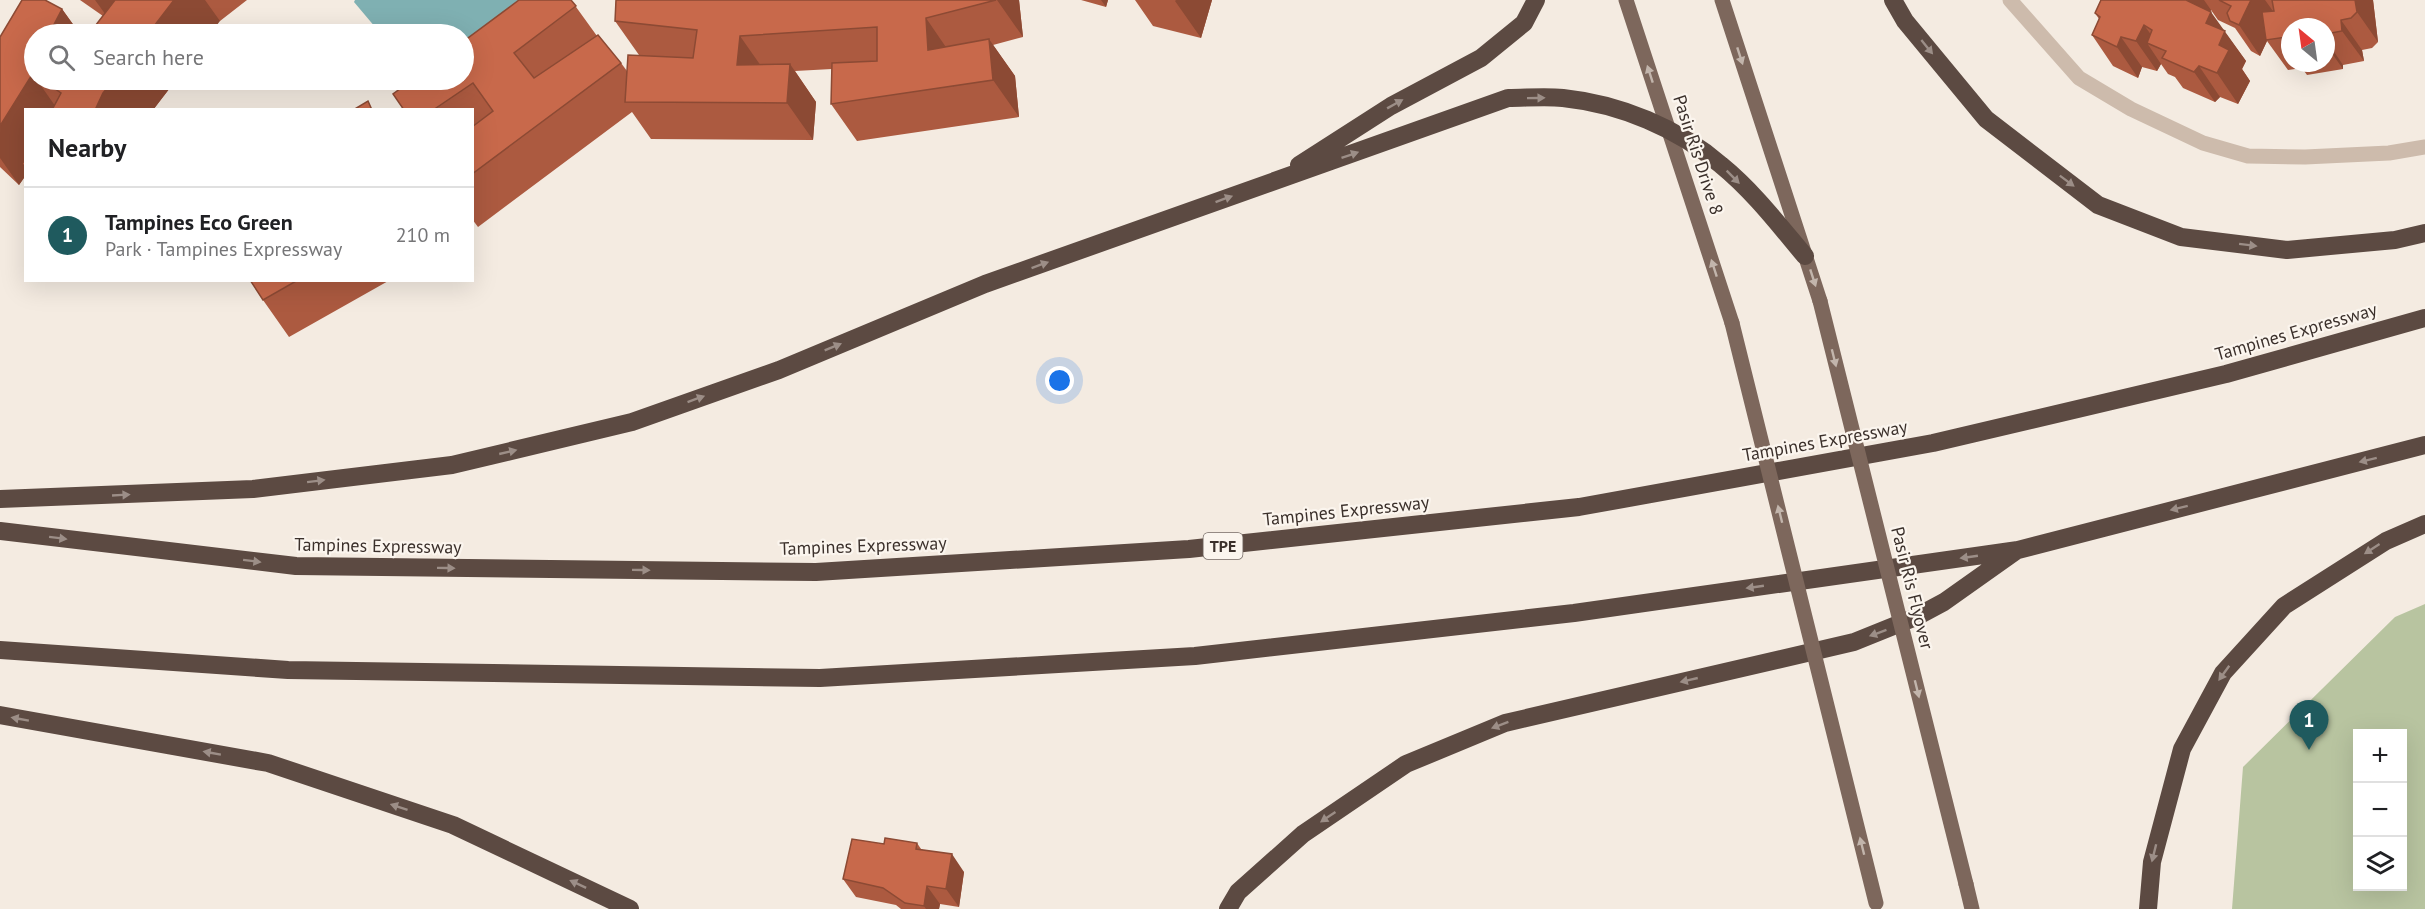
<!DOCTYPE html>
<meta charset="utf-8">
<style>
body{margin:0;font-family:"PT Sans",sans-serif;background:#f2f2f2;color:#202124}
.controls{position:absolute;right:18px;bottom:18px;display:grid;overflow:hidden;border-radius:0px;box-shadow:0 6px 24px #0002}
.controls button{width:54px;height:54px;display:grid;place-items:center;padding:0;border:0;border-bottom:2px solid #e0e0e0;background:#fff;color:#202124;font:30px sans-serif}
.compass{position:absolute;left:2281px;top:18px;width:54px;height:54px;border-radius:50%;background:#fff;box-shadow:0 6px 24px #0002;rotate:331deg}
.you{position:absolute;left:1060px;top:381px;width:21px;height:21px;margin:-15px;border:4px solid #fff;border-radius:50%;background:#1a73e8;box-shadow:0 0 0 9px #1a73e833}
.badge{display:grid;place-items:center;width:39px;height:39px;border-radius:50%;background:#1f5a5e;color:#fff;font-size:20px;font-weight:700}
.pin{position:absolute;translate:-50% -50px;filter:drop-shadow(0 2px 3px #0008)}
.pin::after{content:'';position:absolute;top:32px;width:21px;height:18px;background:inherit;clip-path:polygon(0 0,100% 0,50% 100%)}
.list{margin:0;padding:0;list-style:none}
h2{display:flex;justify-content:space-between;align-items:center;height:78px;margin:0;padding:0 24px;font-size:26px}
h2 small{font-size:20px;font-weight:400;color:#757577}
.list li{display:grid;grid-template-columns:39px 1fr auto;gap:18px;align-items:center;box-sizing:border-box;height:96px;padding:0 24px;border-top:2px solid #e0e0e0}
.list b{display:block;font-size:22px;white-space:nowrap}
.list p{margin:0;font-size:20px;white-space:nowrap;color:#757577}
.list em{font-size:20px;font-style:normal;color:#757577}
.icon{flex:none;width:33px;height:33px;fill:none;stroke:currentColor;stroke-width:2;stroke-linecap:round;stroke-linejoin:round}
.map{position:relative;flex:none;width:2425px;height:909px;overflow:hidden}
.search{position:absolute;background:#fff;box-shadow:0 6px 24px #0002;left:24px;top:24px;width:450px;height:66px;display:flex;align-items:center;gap:15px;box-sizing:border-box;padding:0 21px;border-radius:33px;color:#757577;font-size:22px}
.panel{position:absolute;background:#fff;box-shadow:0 6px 24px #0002;left:24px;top:108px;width:450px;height:174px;border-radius:0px}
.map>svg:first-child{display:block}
</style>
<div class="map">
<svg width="2425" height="909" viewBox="0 0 2425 909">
<rect width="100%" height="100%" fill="#f4ebe1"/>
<path fill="#b8c4a0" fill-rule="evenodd" d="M 2425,604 L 2425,909 L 2232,909 L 2243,767 L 2395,617 ZM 2358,734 L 2402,734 L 2402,886 L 2358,886 Z"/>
<path fill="#7fb0b2" d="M 355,0 L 552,0 L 464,56 L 464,34 L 381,34 L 354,2 Z"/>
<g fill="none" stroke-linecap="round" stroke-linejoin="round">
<path stroke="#cdbbac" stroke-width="15" d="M 2010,0 L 2079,78 L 2131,109 L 2203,143 L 2248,156 L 2305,157 L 2389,153 L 2425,147"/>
<path stroke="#7d675c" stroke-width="15" d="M 1626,0 L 1732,323
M 1722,0 L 1820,301
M 1966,884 L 1972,909"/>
<path stroke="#5c4a42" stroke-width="18" d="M 1893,0 L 1905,21 L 1986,119 L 2098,205 L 2181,237 L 2287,250 L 2395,240 L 2425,233
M 1299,165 L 1391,106 L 1481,58 L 1524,23 L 1536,0
M 0,499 L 253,489 L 452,465 L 632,422 L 779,370 L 985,284 L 1508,98 C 1526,98 1545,96 1563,98 C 1620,104 1678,128 1721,165 C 1753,191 1779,225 1805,256
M 0,531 L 296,566 L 816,572 L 1189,549 L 1579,507 L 1933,443 L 2226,374 L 2425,318
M 0,650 L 288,670 L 820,678 L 1195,656 L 1574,613 L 2018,550 L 2425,445
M 0,715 L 268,763 L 453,825 L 630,909
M 1228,909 L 1238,892 L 1303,834 L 1406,764 L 1505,723 L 1854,642 L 1916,617 L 1944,602 L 2016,551
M 2148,909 L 2152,862 L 2182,749 L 2223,673 L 2284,606 L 2386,541 L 2425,524"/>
<path stroke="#7d675c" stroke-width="15" d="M 1820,301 L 1966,884
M 1732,323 L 1876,903"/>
</g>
<path fill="#ac5a40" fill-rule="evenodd" d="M 80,0 L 247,0 L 220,21 L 103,16 Z
M 571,0 L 597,36 L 621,63 L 627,71 L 639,55 L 615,21 L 616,0 L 1019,0 L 1023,37 L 993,45 L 1015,76 L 1019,117 L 857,141 L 831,104 L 832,69 L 795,71 L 816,102 L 813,140 L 651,139 L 632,112 L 478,227 L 472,219 L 472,110 L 404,110 Z
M 1081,0 L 1108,0 L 1106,7 Z
M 1135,0 L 1212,0 L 1201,38 L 1153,26 Z
M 2101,0 L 2373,0 L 2378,42 L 2372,48 L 2362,50 L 2364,61 L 2343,65 L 2343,69 L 2307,75 L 2302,68 L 2288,70 L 2267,41 L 2260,56 L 2251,51 L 2235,28 L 2218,20 L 2211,10 L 2210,12 L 2246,61 L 2242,69 L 2250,81 L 2238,104 L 2220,97 L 2215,102 L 2183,88 L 2175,77 L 2168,74 L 2161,64 L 2157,71 L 2142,67 L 2138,78 L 2113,66 L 2092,35 L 2099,19 L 2095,13 ZM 2290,27 L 2326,27 L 2326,63 L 2290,63 Z
M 62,9 L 80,34 L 34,34 L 34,80 L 176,80 L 153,110 L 26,110 L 26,175 L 19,185 L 0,167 L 0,37 Z
M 250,280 L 390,280 L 289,337 L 263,300 Z
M 917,843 L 921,849 L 964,872 L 959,907 L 940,904 L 939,909 L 901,909 L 896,905 L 856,897 L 843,879 L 884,844 Z"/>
<path fill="#8c4a34" d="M 95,0 L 126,0 L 111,22 Z
M 174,0 L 205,0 L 220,21 L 210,34 L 148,34 Z
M 997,0 L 1019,0 L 1023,37 Z
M 1101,0 L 1108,0 L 1106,7 Z
M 1176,0 L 1212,0 L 1201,38 L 1175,1 Z
M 2182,0 L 2204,0 L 2211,10 L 2202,28 Z
M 2251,0 L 2265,0 L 2278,18 L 2266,40 L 2267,41 L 2260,56 L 2239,25 Z
M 2355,0 L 2373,0 L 2378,42 L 2357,12 Z
M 62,9 L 80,34 L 49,34 Z
M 2211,12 L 2246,61 L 2242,69 L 2250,81 L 2238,104 L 2217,73 L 2206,23 Z
M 926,18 L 952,56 L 954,87 L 928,50 Z
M 2341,20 L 2362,50 L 2364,61 L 2342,31 Z
M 2144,25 L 2162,50 L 2147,43 L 2161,64 L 2157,71 L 2136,41 Z
M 740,36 L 766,73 L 737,65 Z
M 2121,37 L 2142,67 L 2138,78 L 2117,47 Z
M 989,39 L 1015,76 L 1019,117 L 993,80 Z
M 2326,40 L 2343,65 L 2343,69 L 2326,45 Z
M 790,64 L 816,102 L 813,140 L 787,103 Z
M 2199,66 L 2220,97 L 2215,102 L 2194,72 Z
M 33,73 L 34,76 L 34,80 L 37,80 L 58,110 L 26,110 L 26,167 L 22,164 L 26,169 L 26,175 L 19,185 L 0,158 L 0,126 Z
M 114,80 L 176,80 L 153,110 L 95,110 L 103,93 Z
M 952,854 L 964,872 L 959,907 L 946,889 Z
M 927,886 L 940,904 L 939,909 L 926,909 L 924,906 Z"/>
<path fill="#c8694b" stroke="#8c4a34" stroke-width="1.5" d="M 22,0 L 45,0 L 62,9 L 49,34 L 34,34 L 34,75 L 33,73 L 0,126 L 0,37 Z
M 115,0 L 174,0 L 148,34 L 89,34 Z
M 519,0 L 571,0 L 576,6 L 514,53 L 534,78 L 598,35 L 621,63 L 472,174 L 472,127 L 493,111 L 473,83 L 433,110 L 404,110 L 393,94 L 412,80 L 464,80 L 464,41 Z
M 616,0 L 996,0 L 926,18 L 928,50 L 989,39 L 993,80 L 831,104 L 832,63 L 877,61 L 877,27 L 740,36 L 737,65 L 790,64 L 787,103 L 625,102 L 628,55 L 693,58 L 697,30 L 615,21 Z
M 2101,0 L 2186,0 L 2211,12 L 2206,23 L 2225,31 L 2219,45 L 2229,50 L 2217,73 L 2199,66 L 2194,72 L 2162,58 L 2166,51 L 2147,43 L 2152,30 L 2144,25 L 2136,41 L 2121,37 L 2117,47 L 2092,35 L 2100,17 L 2095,13 Z
M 2219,0 L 2251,0 L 2239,25 L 2230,21 L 2227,13 L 2231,6 Z
M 2272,0 L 2355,0 L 2357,12 L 2351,18 L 2341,20 L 2342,31 L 2326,34 L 2326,27 L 2290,27 L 2290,44 L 2286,44 L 2286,37 L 2266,40 L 2262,12 L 2274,11 Z
M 42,80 L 114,80 L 103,93 L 95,110 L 52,110 L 61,93 Z
M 368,101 L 372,110 L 353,110 Z
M 26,158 L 26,167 L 22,164 Z
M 250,280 L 298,280 L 263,300 Z
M 885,838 L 917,843 L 916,849 L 952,854 L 946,889 L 927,886 L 924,906 L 905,903 L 883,888 L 843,879 L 852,839 L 884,844 Z"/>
<defs><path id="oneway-solid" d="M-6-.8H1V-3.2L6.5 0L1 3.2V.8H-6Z" transform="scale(1.5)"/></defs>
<g fill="#9c8e87">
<use href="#oneway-solid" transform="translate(1927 47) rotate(51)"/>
<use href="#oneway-solid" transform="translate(1536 98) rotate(-1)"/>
<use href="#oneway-solid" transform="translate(1395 104) rotate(-29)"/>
<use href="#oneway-solid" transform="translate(1350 155) rotate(-19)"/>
<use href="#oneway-solid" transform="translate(1733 177) rotate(45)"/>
<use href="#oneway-solid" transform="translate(2067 181) rotate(37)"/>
<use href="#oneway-solid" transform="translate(1224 199) rotate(-20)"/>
<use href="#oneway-solid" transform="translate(2248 245) rotate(7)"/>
<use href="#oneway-solid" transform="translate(1040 265) rotate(-20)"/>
<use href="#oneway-solid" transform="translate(833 347) rotate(-22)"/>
<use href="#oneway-solid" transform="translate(696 399) rotate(-20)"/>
<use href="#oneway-solid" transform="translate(508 452) rotate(-13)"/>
<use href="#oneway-solid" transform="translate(2368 460) rotate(166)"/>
<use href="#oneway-solid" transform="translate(316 481) rotate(-7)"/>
<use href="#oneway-solid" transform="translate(121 495) rotate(-3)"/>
<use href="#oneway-solid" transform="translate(2179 508) rotate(166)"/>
<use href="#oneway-solid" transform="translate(58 538) rotate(7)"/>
<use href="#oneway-solid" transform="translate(2372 549) rotate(147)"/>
<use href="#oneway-solid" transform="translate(1969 557) rotate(172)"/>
<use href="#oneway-solid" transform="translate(252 561) rotate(7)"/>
<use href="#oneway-solid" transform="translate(446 568) rotate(1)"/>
<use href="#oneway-solid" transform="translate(641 570) rotate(1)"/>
<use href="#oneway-solid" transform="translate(1755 587) rotate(172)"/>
<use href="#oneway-solid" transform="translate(1878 633) rotate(160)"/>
<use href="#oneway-solid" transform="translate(2224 673) rotate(126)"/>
<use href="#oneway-solid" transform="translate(1689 680) rotate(167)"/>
<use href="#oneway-solid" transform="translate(20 719) rotate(-170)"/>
<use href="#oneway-solid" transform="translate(1500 725) rotate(159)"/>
<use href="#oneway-solid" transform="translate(212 753) rotate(-170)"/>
<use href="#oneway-solid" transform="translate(399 807) rotate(-162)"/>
<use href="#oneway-solid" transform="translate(1328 817) rotate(146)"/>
<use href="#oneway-solid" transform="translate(2154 853) rotate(104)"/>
<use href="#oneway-solid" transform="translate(578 884) rotate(-155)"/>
</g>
<g fill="#c2b5ac">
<use href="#oneway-solid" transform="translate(1740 56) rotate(72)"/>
<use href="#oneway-solid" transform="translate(1650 74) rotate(-108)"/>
<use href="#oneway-solid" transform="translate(1714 268) rotate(-108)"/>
<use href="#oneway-solid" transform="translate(1813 278) rotate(72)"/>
<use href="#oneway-solid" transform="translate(1834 358) rotate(76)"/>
<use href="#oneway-solid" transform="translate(1780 514) rotate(-104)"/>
<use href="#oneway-solid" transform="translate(1917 689) rotate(76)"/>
<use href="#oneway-solid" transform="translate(1862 846) rotate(-104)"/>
</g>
<g text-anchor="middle" stroke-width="4.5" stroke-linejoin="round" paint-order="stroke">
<rect fill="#fbf5ee" stroke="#756b66" stroke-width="1.5" x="1203.5" y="533" width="39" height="26" rx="4.5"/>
<g font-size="16" font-weight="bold" fill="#3b302b">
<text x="1223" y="552">TPE</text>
</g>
<g font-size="18" fill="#3b302b" stroke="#fbf5ee">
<text transform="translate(1698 155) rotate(72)" y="6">Pasir Ris Drive 8</text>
<text transform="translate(2296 332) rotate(-16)" y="6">Tampines Expressway</text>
<text transform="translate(1825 441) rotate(-10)" y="6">Tampines Expressway</text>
<text transform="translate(1346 511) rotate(-6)" y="6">Tampines Expressway</text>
<text transform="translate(378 546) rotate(1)" y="6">Tampines Expressway</text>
<text transform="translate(863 546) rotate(-2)" y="6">Tampines Expressway</text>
<text transform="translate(1912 588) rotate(76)" y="6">Pasir Ris Flyover</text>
</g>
</g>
</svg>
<div class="controls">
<button>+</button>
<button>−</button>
<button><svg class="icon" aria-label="layers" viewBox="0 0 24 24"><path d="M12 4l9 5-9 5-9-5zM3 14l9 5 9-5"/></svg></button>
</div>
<svg class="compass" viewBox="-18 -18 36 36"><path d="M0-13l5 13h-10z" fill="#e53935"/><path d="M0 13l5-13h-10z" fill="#757577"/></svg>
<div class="you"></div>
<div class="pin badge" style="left:2309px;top:750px">1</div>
<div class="search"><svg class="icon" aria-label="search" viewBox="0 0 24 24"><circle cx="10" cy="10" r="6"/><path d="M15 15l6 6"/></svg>Search here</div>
<section class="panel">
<h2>Nearby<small></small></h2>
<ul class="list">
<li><span class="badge">1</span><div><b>Tampines Eco Green</b><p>Park · Tampines Expressway</p></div><em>210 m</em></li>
</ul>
</section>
</div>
